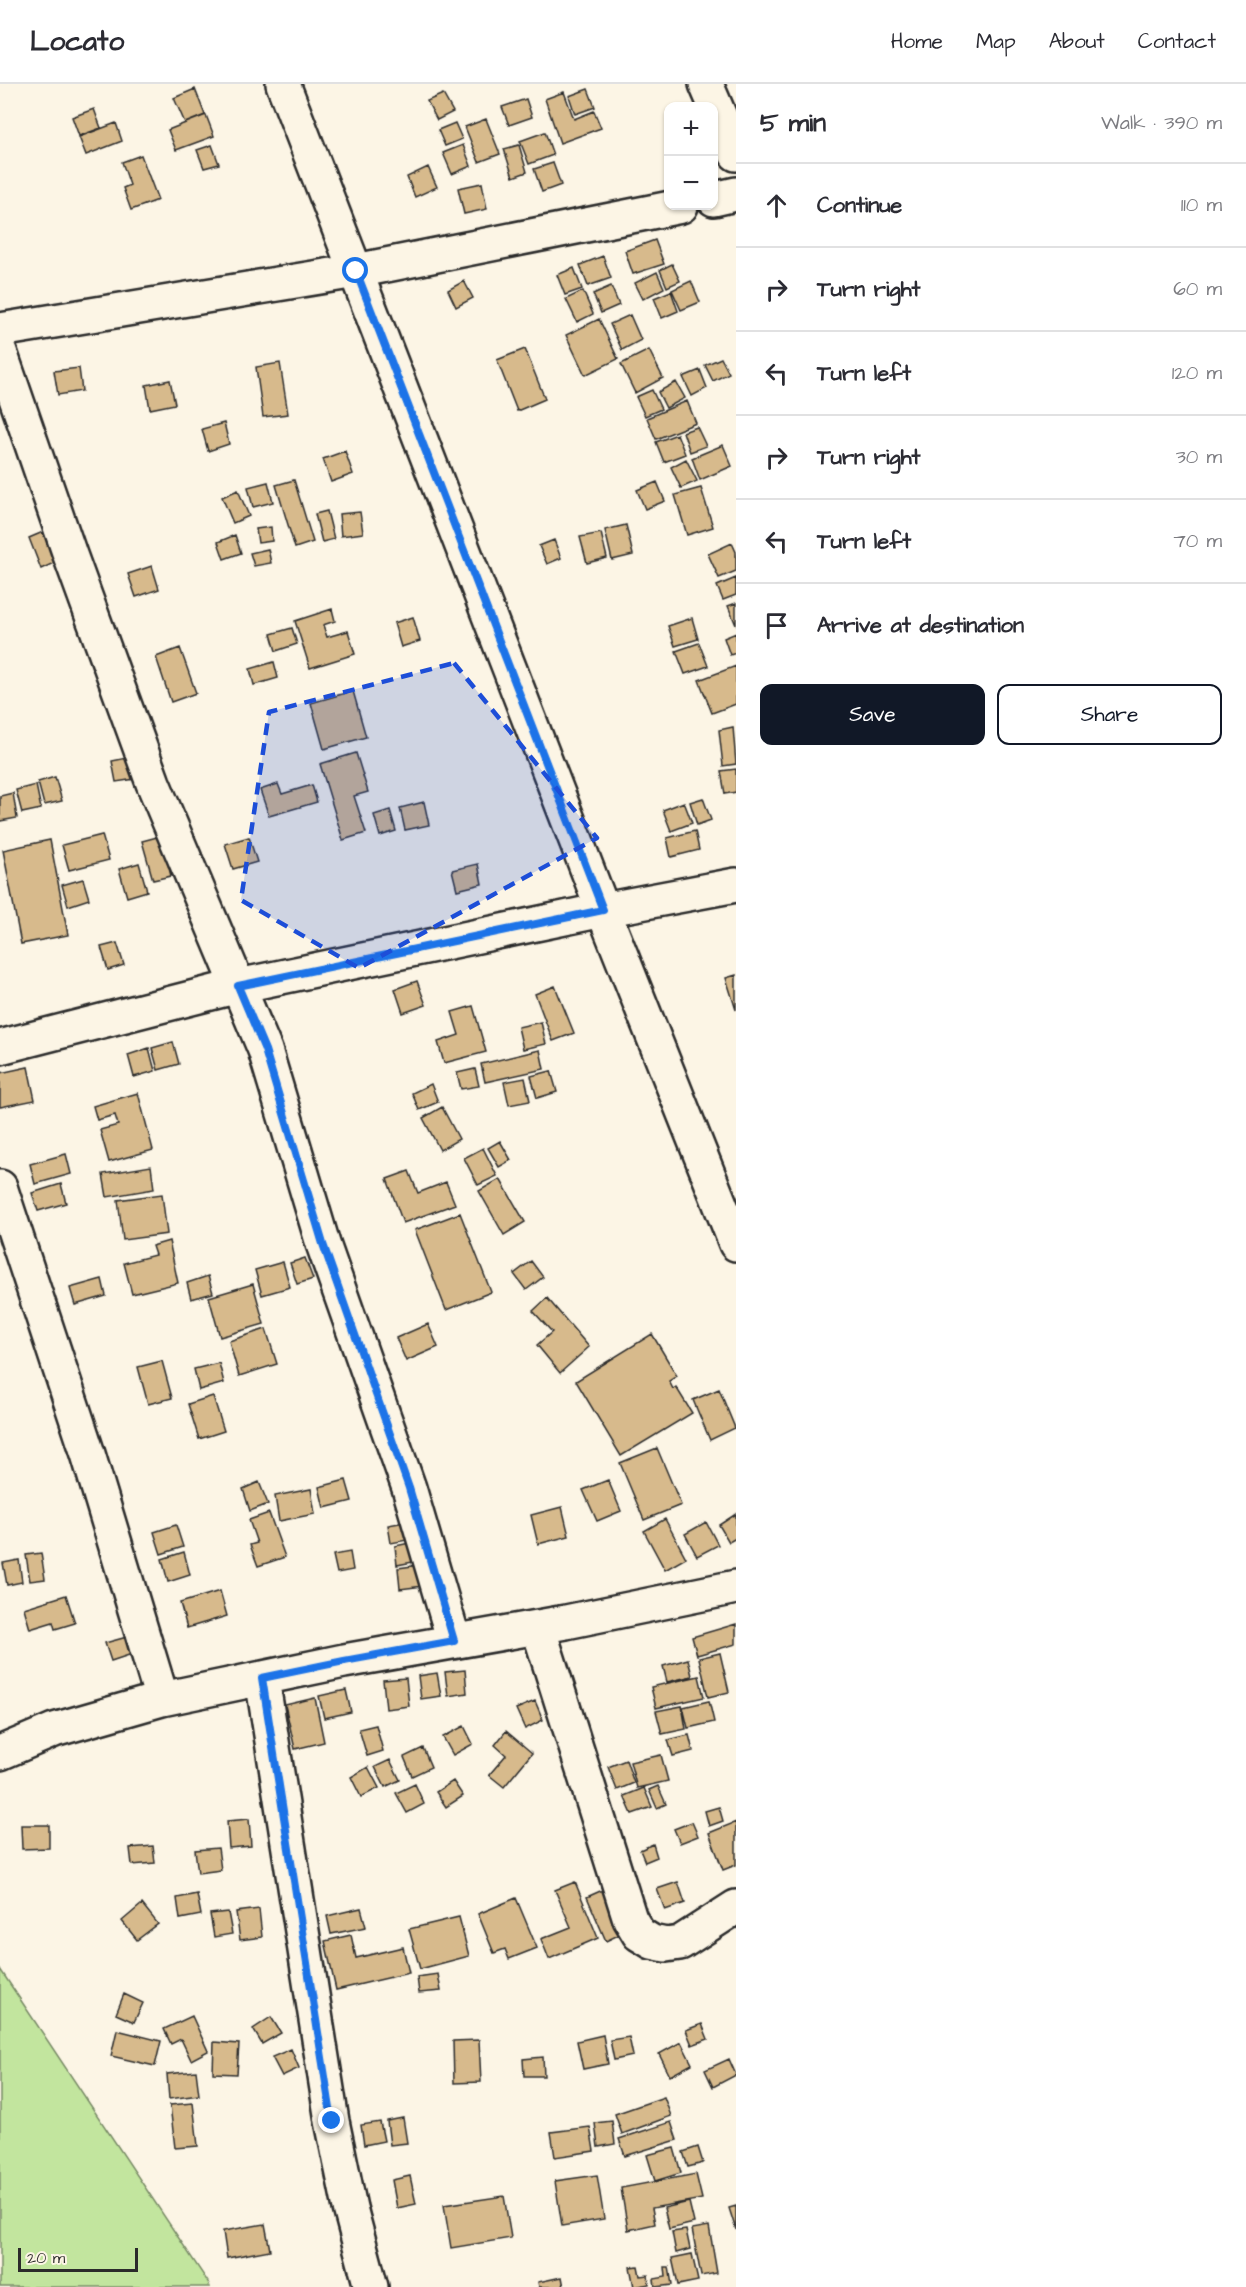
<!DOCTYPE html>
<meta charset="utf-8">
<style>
body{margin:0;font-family:"Architects Daughter",sans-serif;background:#f2f2f3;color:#2b2b33}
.controls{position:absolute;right:18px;top:18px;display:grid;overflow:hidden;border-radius:12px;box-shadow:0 2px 4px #0004}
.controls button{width:54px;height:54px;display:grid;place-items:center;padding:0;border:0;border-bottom:2px solid #e1e1e2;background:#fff;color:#2b2b33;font:30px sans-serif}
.scale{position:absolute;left:18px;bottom:15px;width:120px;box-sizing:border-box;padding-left:6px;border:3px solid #2b2b2b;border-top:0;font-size:16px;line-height:21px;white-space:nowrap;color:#2b2b2b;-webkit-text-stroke:4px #fcf5e5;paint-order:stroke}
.stop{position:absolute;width:18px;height:18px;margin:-14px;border:4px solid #1a73e8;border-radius:50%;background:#fff}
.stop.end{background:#1a73e8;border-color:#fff;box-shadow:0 2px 6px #0008}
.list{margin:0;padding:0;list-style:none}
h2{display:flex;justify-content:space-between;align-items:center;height:78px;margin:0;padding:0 24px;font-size:26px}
h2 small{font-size:20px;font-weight:400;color:#7c7c81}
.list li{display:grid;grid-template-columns:39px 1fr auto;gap:18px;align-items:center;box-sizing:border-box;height:84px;padding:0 24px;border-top:2px solid #e1e1e2}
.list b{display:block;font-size:22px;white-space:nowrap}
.list em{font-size:20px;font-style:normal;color:#7c7c81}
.actions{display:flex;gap:12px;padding:18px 24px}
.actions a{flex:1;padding:14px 0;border:2px solid #111827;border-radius:12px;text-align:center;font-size:21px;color:#111827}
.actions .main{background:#111827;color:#fff}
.icon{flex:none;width:33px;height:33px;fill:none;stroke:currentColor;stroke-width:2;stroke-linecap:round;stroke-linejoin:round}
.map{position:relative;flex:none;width:736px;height:2203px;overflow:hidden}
header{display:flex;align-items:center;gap:36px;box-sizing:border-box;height:84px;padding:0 30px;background:#fff;border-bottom:2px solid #e1e1e2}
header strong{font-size:28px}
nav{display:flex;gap:33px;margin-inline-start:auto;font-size:21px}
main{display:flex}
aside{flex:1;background:#fff}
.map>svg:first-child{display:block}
</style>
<header>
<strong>Locato</strong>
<nav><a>Home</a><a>Map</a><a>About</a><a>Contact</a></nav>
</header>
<main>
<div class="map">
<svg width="736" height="2203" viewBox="0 0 736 2203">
<rect width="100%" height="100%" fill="#fcf5e5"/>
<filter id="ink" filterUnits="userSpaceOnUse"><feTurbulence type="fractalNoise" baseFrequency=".0167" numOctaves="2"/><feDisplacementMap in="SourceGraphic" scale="12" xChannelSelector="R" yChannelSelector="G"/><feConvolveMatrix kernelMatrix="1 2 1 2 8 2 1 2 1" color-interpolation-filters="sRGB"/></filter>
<g filter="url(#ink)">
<path fill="#c2e59e" stroke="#768864" stroke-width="1.5" d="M 0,1885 L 208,2198 L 210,2203 L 0,2203 Z"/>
<path fill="#d7ba8c" stroke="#2b2b2b" stroke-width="1.5" d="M 195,5 L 205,31 L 185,39 L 174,14 Z
M 588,5 L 595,23 L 575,30 L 569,12 Z
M 564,8 L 574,35 L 594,27 L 601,44 L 560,59 L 545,15 Z
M 443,10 L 453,28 L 437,36 L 427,17 Z
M 526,15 L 532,33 L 509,41 L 502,23 Z
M 94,25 L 101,44 L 79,52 L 72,33 Z
M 206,31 L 214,52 L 176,66 L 168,46 Z
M 486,35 L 500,70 L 479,78 L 465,43 Z
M 116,39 L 122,57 L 86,71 L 79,53 Z
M 455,39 L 462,55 L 445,62 L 438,46 Z
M 545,48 L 553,71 L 529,80 L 520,57 Z
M 212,61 L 219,80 L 204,84 L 197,66 Z
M 463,61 L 471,82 L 452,90 L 443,69 Z
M 519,61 L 527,88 L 513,93 L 504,65 Z
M 141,71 L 158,116 L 131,126 L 123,104 L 130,101 L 122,78 Z
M 553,79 L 561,101 L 542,108 L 534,85 Z
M 428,83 L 437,103 L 415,113 L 407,93 Z
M 482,99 L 487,125 L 464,130 L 458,104 Z
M 655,156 L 664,180 L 633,190 L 625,167 Z
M 603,172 L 611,194 L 588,202 L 580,181 Z
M 672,180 L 680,197 L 667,203 L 660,186 Z
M 574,184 L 582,205 L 565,211 L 557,191 Z
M 657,188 L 664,204 L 643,215 L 635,199 Z
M 464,197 L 473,214 L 456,223 L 448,206 Z
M 691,197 L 700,218 L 681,226 L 672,206 Z
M 611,202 L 619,221 L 601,229 L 593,210 Z
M 583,207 L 593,230 L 577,238 L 566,215 Z
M 671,207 L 678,227 L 662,234 L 654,214 Z
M 630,231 L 641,256 L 622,266 L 610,240 Z
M 599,235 L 618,275 L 585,291 L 566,251 Z
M 525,265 L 545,315 L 517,327 L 497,276 Z
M 649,266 L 663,294 L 635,309 L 621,280 Z
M 721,274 L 729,289 L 713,297 L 705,281 Z
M 280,279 L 288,330 L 263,333 L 256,283 Z
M 79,284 L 82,307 L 58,311 L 54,287 Z
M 700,286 L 707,304 L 692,312 L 683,293 Z
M 170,296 L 175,320 L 150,325 L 146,301 Z
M 676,298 L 685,314 L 666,324 L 658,308 Z
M 652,306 L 661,325 L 645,332 L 636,313 Z
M 687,317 L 696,339 L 656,355 L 647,334 Z
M 224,339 L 229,360 L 208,367 L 202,345 Z
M 697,343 L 706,362 L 690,368 L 683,348 Z
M 677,350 L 685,370 L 664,378 L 656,358 Z
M 723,361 L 732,382 L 700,396 L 692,374 Z
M 345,367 L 353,390 L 331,398 L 323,375 Z
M 686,375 L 697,397 L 681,404 L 671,383 Z
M 294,396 L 313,458 L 295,464 L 276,401 Z
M 268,398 L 273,418 L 253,423 L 248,403 Z
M 657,398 L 665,417 L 645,425 L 637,406 Z
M 701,404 L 713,443 L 687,451 L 675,411 Z
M 238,406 L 249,432 L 233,439 L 222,413 Z
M 327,427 L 334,455 L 322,458 L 315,430 Z
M 360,428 L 363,449 L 341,452 L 339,430 Z
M 626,441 L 633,471 L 612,476 L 605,446 Z
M 271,443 L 272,457 L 258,459 L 256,445 Z
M 43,448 L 56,478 L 41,485 L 29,454 Z
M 601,449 L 607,474 L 587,479 L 580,453 Z
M 235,451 L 241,469 L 224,475 L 218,458 Z
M 554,456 L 561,474 L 547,480 L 539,462 Z
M 732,459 L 736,468 L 736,487 L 719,494 L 708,470 Z
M 268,465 L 271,479 L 254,482 L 250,469 Z
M 152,482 L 159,505 L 136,513 L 128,490 Z
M 736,494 L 736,511 L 723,516 L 717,502 Z
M 736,519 L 736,541 L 728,522 Z
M 332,525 L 335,537 L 323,541 L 327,553 L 348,547 L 355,570 L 310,584 L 295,537 Z
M 413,533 L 420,557 L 401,563 L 394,539 Z
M 692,534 L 698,555 L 675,562 L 668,542 Z
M 292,544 L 297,560 L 276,567 L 271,550 Z
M 736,549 L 736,569 L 730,571 L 724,554 Z
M 699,559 L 708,582 L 685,590 L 676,567 Z
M 180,564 L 196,609 L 171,618 L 156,573 Z
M 274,578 L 278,594 L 254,601 L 250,585 Z
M 736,582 L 736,620 L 712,629 L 699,596 Z
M 353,607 L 366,653 L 324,665 L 311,619 Z
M 733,643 L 736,680 L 723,682 L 719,646 Z
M 356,669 L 368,708 L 354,712 L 366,749 L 343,756 L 320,680 Z
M 132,673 L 135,695 L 116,698 L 112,677 Z
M 736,685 L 736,708 L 725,710 L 721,687 Z
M 55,693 L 62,717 L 44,721 L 38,698 Z
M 278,700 L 282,710 L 312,701 L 317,718 L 269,732 L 260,706 Z
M 36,701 L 41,725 L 22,729 L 16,706 Z
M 13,709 L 17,734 L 0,737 L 0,712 Z
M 703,714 L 711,736 L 697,741 L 690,718 Z
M 424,718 L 429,741 L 405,746 L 400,724 Z
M 684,718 L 692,739 L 671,747 L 663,726 Z
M 390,726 L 396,747 L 380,752 L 374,731 Z
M 695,747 L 699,766 L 671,773 L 667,754 Z
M 102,751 L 109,776 L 69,786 L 62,761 Z
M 161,752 L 171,792 L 153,796 L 142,757 Z
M 249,753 L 257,778 L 233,785 L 225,760 Z
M 50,756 L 68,851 L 21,860 L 3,766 Z
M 139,779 L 147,807 L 127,813 L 119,785 Z
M 478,780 L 482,800 L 457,806 L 452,786 Z
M 83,795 L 89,815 L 68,822 L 62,801 Z
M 117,859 L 124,881 L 108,886 L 101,863 Z
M 736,891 L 736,926 L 726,894 Z
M 417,897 L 426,921 L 403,929 L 395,905 Z
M 555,902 L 574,949 L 553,957 L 535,910 Z
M 473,922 L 486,968 L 444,979 L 438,958 L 459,951 L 452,928 Z
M 541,938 L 546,960 L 523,965 L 518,943 Z
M 173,958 L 179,980 L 158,986 L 152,964 Z
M 149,964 L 155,987 L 134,993 L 128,971 Z
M 540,966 L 544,985 L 485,998 L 481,980 Z
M 28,983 L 35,1016 L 0,1023 L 0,989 Z
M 475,985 L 479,1002 L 461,1005 L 457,989 Z
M 551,987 L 557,1008 L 537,1014 L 531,992 Z
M 525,994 L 530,1017 L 509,1021 L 504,998 Z
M 431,1000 L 438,1018 L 419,1026 L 412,1009 Z
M 138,1009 L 153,1066 L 109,1078 L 100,1046 L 118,1041 L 115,1031 L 97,1036 L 93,1022 Z
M 442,1023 L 459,1055 L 440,1066 L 423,1034 Z
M 500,1057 L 511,1076 L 499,1083 L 488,1064 Z
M 483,1064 L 497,1092 L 478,1101 L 464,1074 Z
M 66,1070 L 71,1090 L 35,1100 L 30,1080 Z
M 151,1082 L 154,1105 L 107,1113 L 103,1090 Z
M 409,1087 L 418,1109 L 446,1098 L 455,1120 L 403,1139 L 387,1095 Z
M 500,1095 L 525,1138 L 504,1151 L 479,1107 Z
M 61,1100 L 66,1119 L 38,1127 L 32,1109 Z
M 162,1110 L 167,1150 L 123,1156 L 118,1116 Z
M 460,1129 L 491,1208 L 446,1226 L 415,1146 Z
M 169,1157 L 178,1199 L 132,1210 L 124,1179 L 155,1171 L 152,1162 Z
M 305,1174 L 313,1195 L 297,1200 L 290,1179 Z
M 531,1177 L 543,1193 L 526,1206 L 514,1190 Z
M 283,1178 L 290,1203 L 262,1211 L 255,1186 Z
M 208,1192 L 213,1209 L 191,1215 L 187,1199 Z
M 102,1195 L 106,1212 L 75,1221 L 70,1204 Z
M 253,1200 L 264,1240 L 220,1253 L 209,1213 Z
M 547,1214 L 589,1263 L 560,1289 L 537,1261 L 552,1248 L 533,1227 Z
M 428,1240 L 438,1263 L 406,1277 L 396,1254 Z
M 266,1245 L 277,1280 L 239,1292 L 229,1257 Z
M 652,1250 L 677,1292 L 669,1297 L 673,1305 L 676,1303 L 692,1329 L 621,1372 L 576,1297 Z
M 162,1277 L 172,1314 L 148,1320 L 138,1283 Z
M 219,1279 L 224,1299 L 199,1306 L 194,1285 Z
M 719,1305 L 735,1344 L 710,1356 L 693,1316 Z
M 213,1312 L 224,1347 L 199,1355 L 188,1320 Z
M 657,1364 L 681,1421 L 644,1436 L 620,1379 Z
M 346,1396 L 352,1417 L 324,1424 L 319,1403 Z
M 608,1396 L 621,1427 L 597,1437 L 583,1406 Z
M 259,1398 L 268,1420 L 250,1427 L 243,1405 Z
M 311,1405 L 315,1430 L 279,1437 L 275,1412 Z
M 562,1423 L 569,1452 L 538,1460 L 531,1431 Z
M 269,1429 L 285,1473 L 258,1482 L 250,1461 L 257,1459 L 249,1436 Z
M 736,1430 L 736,1454 L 729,1458 L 719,1441 Z
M 665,1435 L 686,1474 L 665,1486 L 644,1447 Z
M 411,1437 L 413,1455 L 391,1459 L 388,1441 Z
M 706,1438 L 718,1461 L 697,1472 L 685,1450 Z
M 176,1441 L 183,1463 L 161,1470 L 154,1448 Z
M 415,1458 L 418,1477 L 397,1481 L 395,1462 Z
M 184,1468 L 190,1491 L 168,1498 L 162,1475 Z
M 350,1468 L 353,1486 L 337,1489 L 333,1471 Z
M 41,1469 L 45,1495 L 30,1497 L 26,1471 Z
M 19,1476 L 22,1498 L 7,1501 L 3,1479 Z
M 420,1481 L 423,1502 L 400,1505 L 398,1484 Z
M 220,1507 L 227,1532 L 187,1544 L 180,1519 Z
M 66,1511 L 75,1539 L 55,1545 L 53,1538 L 30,1545 L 24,1524 Z
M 736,1540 L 736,1560 L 697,1571 L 692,1553 Z
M 127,1553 L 132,1570 L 111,1577 L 105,1559 Z
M 720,1569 L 729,1608 L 708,1613 L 699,1574 Z
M 688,1575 L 692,1592 L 667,1598 L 663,1582 Z
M 465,1586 L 467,1609 L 448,1612 L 445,1588 Z
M 437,1589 L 441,1612 L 421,1615 L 418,1592 Z
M 699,1592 L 704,1613 L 656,1624 L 651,1603 Z
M 406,1594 L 409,1622 L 386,1625 L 383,1596 Z
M 346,1606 L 351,1628 L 324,1634 L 319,1612 Z
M 315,1614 L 324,1658 L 295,1665 L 285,1621 Z
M 535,1617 L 543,1636 L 525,1645 L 516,1625 Z
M 709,1617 L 714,1638 L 688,1644 L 683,1623 Z
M 682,1622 L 686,1645 L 662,1650 L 656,1627 Z
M 376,1641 L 383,1667 L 367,1672 L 359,1645 Z
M 464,1642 L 473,1660 L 453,1671 L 443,1653 Z
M 506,1647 L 532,1669 L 504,1703 L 489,1691 L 506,1671 L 495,1661 Z
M 689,1651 L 693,1667 L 673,1672 L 668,1656 Z
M 423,1664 L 431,1683 L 412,1692 L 404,1673 Z
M 661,1671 L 668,1697 L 637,1704 L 630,1678 Z
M 390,1676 L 400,1696 L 385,1703 L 375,1683 Z
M 626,1676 L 634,1699 L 617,1706 L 608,1683 Z
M 368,1683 L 379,1704 L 361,1713 L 351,1693 Z
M 453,1697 L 463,1712 L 446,1723 L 436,1708 Z
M 415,1700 L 424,1720 L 407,1729 L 396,1709 Z
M 658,1702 L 666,1720 L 657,1724 L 649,1706 Z
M 644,1704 L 652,1723 L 632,1730 L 624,1712 Z
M 719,1723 L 723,1737 L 709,1742 L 705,1727 Z
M 249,1735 L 251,1762 L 229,1764 L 227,1737 Z
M 692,1738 L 698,1752 L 680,1759 L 674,1745 Z
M 736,1738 L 736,1781 L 723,1786 L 709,1749 Z
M 21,1741 L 49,1741 L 49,1764 L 22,1765 Z
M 653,1760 L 657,1773 L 645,1778 L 640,1766 Z
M 153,1762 L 155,1779 L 132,1781 L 130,1764 Z
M 218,1764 L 221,1786 L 198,1789 L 195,1766 Z
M 575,1798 L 598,1854 L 549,1875 L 541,1855 L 571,1843 L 555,1806 Z
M 678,1798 L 685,1819 L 665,1826 L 657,1805 Z
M 607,1804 L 625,1848 L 606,1857 L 587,1813 Z
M 197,1810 L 201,1831 L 180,1835 L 177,1814 Z
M 516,1814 L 537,1864 L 509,1875 L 505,1865 L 494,1869 L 478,1830 Z
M 142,1820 L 158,1840 L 137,1856 L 122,1837 Z
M 361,1824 L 366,1843 L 331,1850 L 327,1832 Z
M 259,1825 L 262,1853 L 240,1856 L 236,1828 Z
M 228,1828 L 232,1850 L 214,1853 L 210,1830 Z
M 459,1833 L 469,1872 L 420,1885 L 409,1845 Z
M 351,1851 L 356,1874 L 403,1863 L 409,1889 L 336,1906 L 325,1857 Z
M 438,1890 L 441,1907 L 419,1909 L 417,1893 Z
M 124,1910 L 143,1919 L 134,1938 L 116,1930 Z
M 192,1932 L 208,1967 L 191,1976 L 181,1955 L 171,1960 L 164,1945 Z
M 271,1933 L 281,1949 L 262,1960 L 253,1945 Z
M 702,1940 L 708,1955 L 692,1961 L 686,1946 Z
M 117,1946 L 161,1957 L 155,1982 L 111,1972 Z
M 603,1951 L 608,1980 L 583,1985 L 577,1957 Z
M 629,1953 L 633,1972 L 614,1976 L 610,1956 Z
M 479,1956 L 481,1998 L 454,1999 L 453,1957 Z
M 214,1958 L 239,1960 L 237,1990 L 213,1989 Z
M 681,1958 L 692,1980 L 670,1992 L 659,1970 Z
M 291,1965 L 299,1984 L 282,1992 L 272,1973 Z
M 543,1973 L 544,1992 L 524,1992 L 523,1975 Z
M 729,1975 L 736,1991 L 713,2003 L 705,1986 Z
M 196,1987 L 199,2011 L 169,2015 L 167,1990 Z
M 664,2013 L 671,2032 L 622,2050 L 615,2030 Z
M 193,2019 L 198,2062 L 175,2064 L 170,2021 Z
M 403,2034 L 407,2059 L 390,2061 L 387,2037 Z
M 612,2037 L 615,2060 L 598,2063 L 595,2039 Z
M 380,2038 L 384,2057 L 364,2061 L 361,2041 Z
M 671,2038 L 677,2056 L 625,2072 L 619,2055 Z
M 590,2043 L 594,2067 L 555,2073 L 551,2048 Z
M 698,2063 L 703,2079 L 688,2083 L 683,2068 Z
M 674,2064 L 681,2089 L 655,2097 L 647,2071 Z
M 696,2090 L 702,2115 L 652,2124 L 655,2140 L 628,2146 L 621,2104 Z
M 597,2091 L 604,2135 L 562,2142 L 555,2097 Z
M 410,2092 L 416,2120 L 397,2124 L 392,2096 Z
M 504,2112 L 511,2154 L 451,2164 L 444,2121 Z
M 689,2118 L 694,2139 L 669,2145 L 664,2124 Z
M 736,2122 L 736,2146 L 729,2124 Z
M 265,2140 L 270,2166 L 227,2174 L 223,2147 Z
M 709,2142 L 717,2189 L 701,2192 L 692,2145 Z
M 686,2146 L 690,2165 L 676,2169 L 672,2148 Z
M 692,2170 L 698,2197 L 678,2201 L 672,2174 Z
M 638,2182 L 640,2192 L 648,2191 L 649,2200 L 634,2203 L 630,2183 Z
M 665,2183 L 669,2183 L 672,2201 L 655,2203 L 654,2195 L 666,2193 Z
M 562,2193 L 564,2203 L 539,2203 L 538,2198 Z"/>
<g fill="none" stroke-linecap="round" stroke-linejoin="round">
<g stroke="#2b2b2b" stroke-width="38">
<path id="minor" d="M 706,0 L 736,70
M 714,115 L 736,110
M 0,246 L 356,187 L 681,122
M 0,268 L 70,471 L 153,699 L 265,966 L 323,1160 L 409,1404 L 454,1557
M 0,963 L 238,902 L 603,826 L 736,801
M 0,1103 L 88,1370 L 162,1615
M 538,1543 L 630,1835 L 639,1850 L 652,1858 L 666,1861 L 680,1859 L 736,1823
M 262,1594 L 332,2037 L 350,2124 L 371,2203
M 0,1669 L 54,1646 L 162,1615 L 344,1577 L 566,1538 L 736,1503"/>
</g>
<g stroke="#2b2b2b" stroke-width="38">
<path id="major" d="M 283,0 L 603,826 L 736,1160"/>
</g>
<use href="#minor" stroke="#fcf5e5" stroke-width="33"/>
<use href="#major" stroke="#fcf5e5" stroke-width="33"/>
</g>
</g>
<g fill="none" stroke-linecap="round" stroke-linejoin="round" filter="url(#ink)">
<path stroke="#1a73e8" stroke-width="8" d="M 332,2037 L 262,1594 L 344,1577 L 454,1557 L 409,1404 L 323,1160 L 265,966 L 238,902 L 603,826 L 356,187"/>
</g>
<path fill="#1d4ed8" fill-opacity="0.2" stroke="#1d4ed8" stroke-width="4.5" stroke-dasharray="12 8" stroke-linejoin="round" d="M 454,579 L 597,754 L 359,884 L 241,816 L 269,628 Z"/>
</svg>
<div class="controls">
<button>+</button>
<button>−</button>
</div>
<div class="scale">20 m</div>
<div class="stop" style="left:356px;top:187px"></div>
<div class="stop end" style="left:332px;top:2037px"></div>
</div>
<aside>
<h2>5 min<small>Walk · 390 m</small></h2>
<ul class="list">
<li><svg class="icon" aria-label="ahead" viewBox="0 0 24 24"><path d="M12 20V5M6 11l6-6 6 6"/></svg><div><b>Continue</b></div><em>110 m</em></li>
<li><svg class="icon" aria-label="right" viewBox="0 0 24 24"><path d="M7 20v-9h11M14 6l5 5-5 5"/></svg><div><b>Turn right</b></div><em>60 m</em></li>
<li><svg class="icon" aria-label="left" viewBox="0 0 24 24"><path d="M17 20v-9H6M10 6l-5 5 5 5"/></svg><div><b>Turn left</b></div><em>120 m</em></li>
<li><svg class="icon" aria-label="right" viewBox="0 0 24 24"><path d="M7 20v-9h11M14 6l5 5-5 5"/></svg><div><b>Turn right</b></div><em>30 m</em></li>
<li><svg class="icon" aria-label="left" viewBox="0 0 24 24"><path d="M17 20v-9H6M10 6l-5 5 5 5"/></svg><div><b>Turn left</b></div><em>70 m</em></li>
<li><svg class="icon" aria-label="arrive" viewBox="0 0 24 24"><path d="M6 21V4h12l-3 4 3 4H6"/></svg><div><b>Arrive at destination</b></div></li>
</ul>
<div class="actions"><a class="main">Save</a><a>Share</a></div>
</aside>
</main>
